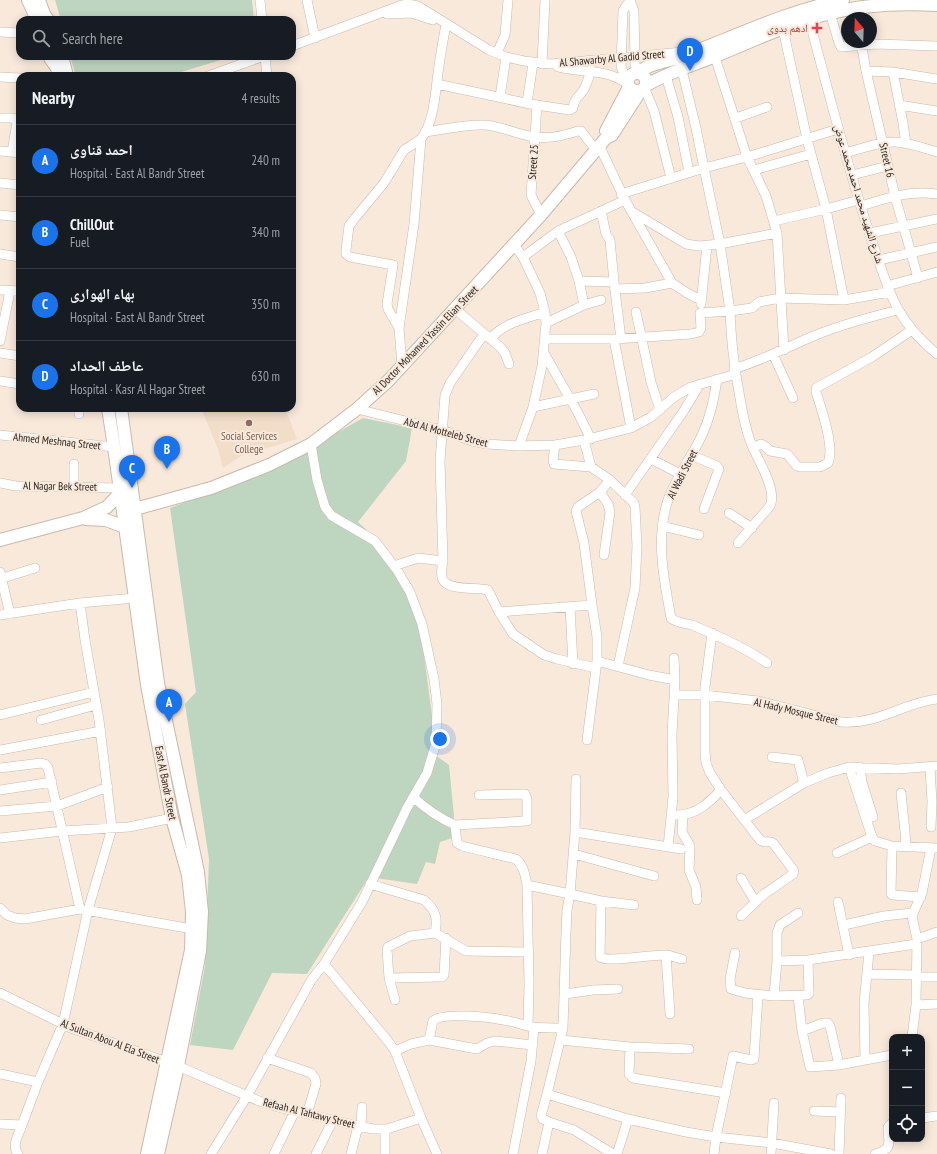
<!DOCTYPE html>
<meta charset="utf-8">
<style>
body{margin:0;font-family:"PT Sans Narrow","Noto Naskh Arabic",sans-serif;background:#20242c;color:#f1f3f6}
.controls{position:absolute;right:12px;bottom:12px;display:grid;overflow:hidden;border-radius:8px;box-shadow:0 2px 10px #0003}
.controls button{width:36px;height:36px;display:grid;place-items:center;padding:0;border:0;border-bottom:1px solid #363941;background:#171b24;color:#f1f3f6;font:20px sans-serif}
.compass{position:absolute;left:841px;top:12px;width:36px;height:36px;border-radius:50%;background:#171b24;box-shadow:0 2px 10px #0003;rotate:341deg}
.you{position:absolute;left:440px;top:739px;width:14px;height:14px;margin:-10px;border:3px solid #fff;border-radius:50%;background:#1a73e8;box-shadow:0 0 0 6px #1a73e833}
.badge{display:grid;place-items:center;width:26px;height:26px;border-radius:50%;background:#1a73e8;color:#fff;font-size:13px;font-weight:700}
.pin{position:absolute;translate:-50% -33px;filter:drop-shadow(0 1px 2px #0008)}
.pin::after{content:'';position:absolute;top:21px;width:14px;height:12px;background:inherit;clip-path:polygon(0 0,100% 0,50% 100%)}
.list{margin:0;padding:0;list-style:none}
h2{display:flex;justify-content:space-between;align-items:center;height:52px;margin:0;padding:0 16px;font-size:17px}
h2 small{font-size:13px;font-weight:400;color:#9ea1a6}
.list li{display:grid;grid-template-columns:26px 1fr auto;gap:12px;align-items:center;box-sizing:border-box;height:72px;padding:0 16px;border-top:1px solid #363941}
.list b{display:block;font-size:15px;white-space:nowrap}
.list p{margin:0;font-size:13px;white-space:nowrap;color:#9ea1a6}
.list em{font-size:13px;font-style:normal;color:#9ea1a6}
.icon{flex:none;width:22px;height:22px;fill:none;stroke:currentColor;stroke-width:2;stroke-linecap:round;stroke-linejoin:round}
.map{position:relative;flex:none;width:937px;height:1154px;overflow:hidden}
.search{position:absolute;background:#171b24;box-shadow:0 2px 10px #0003;left:16px;top:16px;width:280px;height:44px;display:flex;align-items:center;gap:10px;box-sizing:border-box;padding:0 14px;border-radius:12px;color:#9ea1a6;font-size:15px}
.panel{position:absolute;background:#171b24;box-shadow:0 2px 10px #0003;left:16px;top:72px;width:280px;height:340px;border-radius:12px}
.map>svg:first-child{display:block}
</style>
<div class="map">
<svg width="937" height="1154" viewBox="0 0 937 1154">
<rect width="100%" height="100%" fill="#f9e9db"/>
<path fill="#f2ddc9" d="M 201,408 L 285,408 L 297,439 L 241,456 L 223,468 L 218,449 Z"/>
<path fill="#bed5c0" d="M 55,0 L 252,0 L 254,20 L 61,20 Z
M 70,56 L 234,56 L 168,76 L 76,76 Z
M 363,418 L 412,428 L 406,461 L 358,522 L 373,536 L 415,604 L 423,647 L 433,724 L 431,752 L 449,765 L 454,816 L 452,838 L 440,842 L 435,864 L 426,862 L 417,884 L 369,877 L 307,974 L 272,973 L 233,1050 L 190,1045 L 205,966 L 209,859 L 185,704 L 196,692 L 170,508 L 246,479 L 317,444 Z"/>
<g fill="none" stroke-linecap="round" stroke-linejoin="round">
<g stroke="#c9baac" stroke-width="10">
<path id="minor" d="M 260,0 L 262,20
M 307,0 L 315,38
M 630,0 L 634,11 L 635,64 L 638,73
M 856,8 L 857,18
M 830,13 L 839,43 L 841,47 L 876,44 L 937,46
M 387,14 L 411,13 L 433,20
M 809,19 C 828,90 846,162 869,232 C 878,258 885,285 898,309 C 908,327 921,341 937,354
M 783,29 L 807,139 L 826,209 L 859,200
M 0,32 L 20,33
M 861,42 L 866,71 L 895,196 L 918,278
M 292,46 L 402,5 L 408,4 L 418,6 L 489,50 L 506,57 L 524,61 L 551,64 L 683,52
M 497,53 L 505,35 L 508,0
M 265,56 L 267,76
M 542,64 L 545,0
M 558,67 C 584,74 603,67 628,84
M 866,71 L 893,72 L 937,79
M 893,72 L 903,123 L 906,144
M 208,76 L 264,56
M 666,76 L 678,117 L 689,172
M 0,77 L 20,78
M 628,80 L 624,75 L 621,66 L 623,11 L 626,6 L 630,1
M 437,84 L 530,104 L 570,110 L 573,108 C 574,97 580,97 584,89 C 587,84 589,76 591,70
M 644,87 L 654,111 L 671,178
M 500,97 L 506,57
M 527,103 L 533,63
M 537,105 L 531,195 L 541,215
M 899,105 L 937,111
M 0,118 L 13,118 L 17,122 L 12,152
M 736,118 L 767,107
M 426,132 C 445,129 466,124 485,125 C 500,126 514,133 529,136 C 546,140 562,136 578,131 L 581,131 L 596,150
M 599,145 L 625,200 L 672,283 L 687,293 L 701,300
M 0,151 L 20,153
M 845,153 C 861,149 878,142 894,142 C 908,142 923,148 937,152
M 754,170 L 811,154
M 852,175 L 888,166
M 0,183 L 20,185
M 621,194 L 704,168 L 696,128 L 682,70
M 861,206 C 886,198 910,190 937,194
M 601,211 L 606,234 L 610,240 L 614,282
M 631,211 L 686,244 L 699,246 L 720,244 L 704,168 L 747,157 L 838,129
M 0,215 L 20,217
M 774,221 L 826,209 L 844,300
M 777,233 L 784,350
M 870,233 L 937,219
M 514,245 L 523,257 L 540,293 L 545,312 L 546,323 L 542,366 L 533,407 L 519,446
M 0,254 L 20,257
M 523,257 L 558,231
M 879,260 L 937,247
M 579,281 L 571,257 L 558,231 L 625,200
M 887,286 L 937,272
M 615,289 L 645,288 L 672,283
M 0,290 L 20,291
M 701,304 L 707,246
M 584,305 L 579,281 L 614,282 L 621,339
M 455,309 L 500,347 L 505,353 L 509,364
M 636,312 L 651,382 L 660,410
M 546,323 L 584,305 L 601,300
M 399,328 L 388,309 L 387,304 L 393,265 L 350,257 L 346,254 L 346,250 L 349,226 L 355,218 L 384,183 L 404,150 L 421,139
M 490,339 C 505,322 525,319 545,312
M 545,339 L 614,339
M 0,341 L 10,291
M 0,353 L 20,356
M 544,353 L 577,411 L 591,439
M 773,354 L 793,398
M 402,366 L 399,328 L 414,224 L 421,139 C 434,122 435,95 438,73 C 440,57 443,41 446,24
M 734,369 C 763,360 789,346 816,335 C 843,324 870,317 898,310
M 717,379 C 714,401 709,423 698,443 C 688,462 675,480 668,500 C 655,539 664,579 671,618 C 676,623 685,623 692,625 C 718,636 744,647 767,663
M 0,381 L 20,384
M 533,407 L 594,394
M 357,409 L 442,430 L 472,441 L 487,444 L 519,446 L 555,445 L 584,440 L 631,428 L 651,417 L 674,397 L 691,387 L 736,374
M 79,414 L 79,408
M 631,428 L 614,339 L 691,334 L 699,332 L 701,328 L 700,313 L 730,311 L 720,244 L 777,233 L 766,196 L 747,157 L 715,57
M 0,435 L 114,447
M 584,440 L 591,467
M 555,445 L 553,460 L 554,464 L 591,467 L 610,480 L 634,503 L 635,507 L 637,546 L 635,588 L 618,666
M 753,448 L 761,444 L 765,446 L 770,451 L 787,454 L 797,466 L 800,467 L 820,467 L 828,463 C 835,447 821,408 816,392 L 816,388 L 872,357 L 912,330
M 691,455 L 717,466 L 719,469 L 704,509
M 651,459 L 680,474
M 74,464 L 74,486
M 0,483 L 16,486 L 120,488
M 600,492 L 608,504 L 610,512 L 604,555
M 625,495 L 683,412 L 700,384
M 729,513 L 752,528
M 662,526 L 699,535
M 738,543 L 770,506 C 778,490 757,459 751,443 C 743,423 741,402 737,381 C 733,358 731,335 730,311 L 752,308 L 759,302 L 780,298 L 844,300 L 890,292
M 443,561 L 440,461 L 445,395 L 450,383 L 484,334
M 394,566 L 418,558 L 443,561 C 442,567 440,575 443,580 C 449,591 477,587 488,590 L 499,612
M 0,572 L 10,614
M 0,579 L 35,568
M 570,607 L 573,664
M 0,615 L 80,603 L 135,598
M 712,633 L 705,687 L 705,752 L 706,763 L 710,773 L 721,790 L 760,840 C 764,844 769,840 773,843 L 794,871 L 793,874 L 763,895 L 741,916
M 597,661 L 649,675 L 675,680 L 674,658
M 596,668 L 557,659 L 544,655 L 513,634 L 499,612 L 592,605 L 584,543 L 576,511 L 578,507 L 600,492 L 610,480
M 675,695 L 704,695 L 758,701 L 841,722 C 877,725 903,703 937,699
M 0,715 L 94,692
M 41,720 L 96,705
M 587,740 L 597,661 L 597,637 L 592,605
M 0,750 L 101,731
M 772,757 L 798,760 L 804,783
M 849,767 L 872,837 L 875,841 L 892,846 L 936,848
M 860,767 L 862,782 L 873,817
M 930,767 L 932,802 L 931,827
M 0,768 L 41,763 L 45,764 L 48,768 L 80,909
M 576,779 L 575,832 L 570,894 L 601,901
M 0,790 L 52,782
M 901,793 L 905,832 L 906,847
M 413,797 C 426,809 439,818 455,825 L 527,821 L 527,799 L 525,794 L 479,795
M 0,811 L 57,806 L 108,787
M 677,815 C 696,815 709,803 721,790
M 683,815 L 682,832 L 690,846 L 689,870 L 696,887 L 697,900
M 744,820 L 804,783 L 828,773 L 849,767 L 898,769 L 937,766
M 455,825 L 457,843 L 462,846 L 516,859 C 524,866 525,875 527,885
M 575,832 L 681,849
M 0,838 L 62,831 L 129,827 L 172,818
M 892,846 L 891,894 L 893,895 L 921,897
M 668,847 L 673,797 L 672,734 L 675,680
M 837,853 L 872,837
M 574,854 L 654,876
M 741,878 L 755,901
M 370,884 L 424,900 C 436,910 438,918 435,933
M 838,902 L 849,955
M 634,905 L 601,901 L 600,957 C 609,963 653,954 667,955 C 672,956 677,958 682,959
M 0,908 L 7,915 L 15,918 L 25,919 L 80,909 L 192,929
M 844,925 L 884,916 L 912,913
M 917,939 L 937,932
M 735,953 L 730,979 L 731,989 L 745,993 L 774,996 L 777,961 L 808,960 L 916,944
M 666,955 L 670,1014
M 777,961 L 777,933 L 780,925 L 798,913
M 324,964 L 388,1041 L 395,1051 L 421,1118 L 437,1154
M 867,974 L 916,975
M 916,977 L 937,977
M 389,978 L 442,977 L 444,975 L 446,938
M 0,993 L 71,1028 L 178,1066 L 259,1101 L 278,1107 L 358,1126 L 373,1129 L 387,1129 L 421,1118
M 565,994 L 593,990 L 618,989
M 774,996 L 807,995 L 809,994 L 808,960
M 798,996 L 802,1031 L 810,1067 L 839,1065 L 865,1060 L 864,1004 L 869,952
M 395,1000 L 389,978 L 387,949 L 388,947 L 410,936 L 435,933 L 466,951 L 529,952
M 916,1005 L 937,1004
M 528,1026 L 529,983 L 527,885 L 570,894 L 567,910 L 566,932 L 563,1028
M 802,1031 L 823,1023 L 828,1023 L 830,1026 L 839,1065
M 912,1037 L 916,1005 L 917,939 L 912,916 L 922,893 L 931,848
M 429,1040 L 477,1049 L 487,1043 L 495,1041 L 533,1045
M 561,1040 L 630,1047 L 689,1049
M 630,1047 L 629,1074 L 633,1078 L 726,1093
M 395,1051 L 411,1044 L 429,1040 L 433,1021 C 442,1012 489,1017 503,1020 C 513,1021 522,1025 533,1027 C 543,1028 553,1028 563,1028 L 547,1094 L 628,1119 L 686,1132 L 716,1137 L 772,1143 L 831,1154
M 267,1058 L 311,1073 L 315,1078 L 316,1084 L 307,1114
M 865,1060 L 892,1055
M 0,1074 L 38,1082
M 814,1111 L 841,1112
M 922,1118 L 937,1116
M 549,1122 L 574,1130 L 613,1154
M 0,1124 L 22,1125 L 38,1082 L 63,1024 L 88,910 L 112,828 L 99,720 L 85,640 L 80,603
M 361,1126 L 362,1107
M 18,1154 C 11,1146 19,1134 22,1125
M 211,1154 L 247,1096 L 312,979 L 324,964 L 362,902 L 407,808 L 427,773 L 436,743 L 437,704 L 434,679 L 422,624 L 410,592 L 397,570 L 375,541 L 332,516 L 325,507 L 317,480 L 311,444
M 274,1154 L 295,1111
M 316,1154 L 333,1120
M 351,1154 L 358,1126
M 385,1154 L 385,1129
M 513,1154 L 531,1061 L 534,1027
M 542,1154 L 549,1122 L 543,1119 L 541,1116 L 547,1094
M 617,1154 L 628,1119
M 714,1154 L 716,1137 L 733,1056 L 751,1060 L 754,1059 L 758,995
M 771,1154 L 774,1103
M 839,1154 L 841,1098
M 875,1154 C 894,1149 888,1143 888,1127 L 892,1123"/>
</g>
<g stroke="#c9baac" stroke-width="14">
<path id="major" d="M 28,0 L 37,20
M 39,0 L 44,14 L 48,20
M 62,56 L 67,76
M 50,58 L 57,68 L 59,76
M628 82a9 9 0 1 1 18 0a9 9 0 1 1-18 0Z
M 639,73 C 647,63 669,61 681,57 C 734,37 787,11 843,0
M 645,86 C 666,73 694,65 718,55 C 755,40 792,22 831,13 C 866,4 902,3 937,5
M 606,131 L 629,87
M 108,408 L 114,447 L 147,685 L 172,818 L 188,875 L 192,912 L 191,950 L 147,1154
M 121,408 L 158,683 L 198,872 L 202,912 L 200,951 L 178,1066 L 158,1154
M 135,509 L 211,488 L 269,465 L 311,444 L 357,409 L 388,381 L 402,366 L 541,215 L 606,138 L 612,135 L 641,90
M 86,519 L 106,520 L 125,527
M 0,540 L 83,518 L 107,507 L 120,493"/>
</g>
<use href="#minor" stroke="#fff" stroke-width="9"/>
<use href="#major" stroke="#fff" stroke-width="12"/>
</g>
<path fill="#e0444e" stroke="#f9e9db" stroke-width="1.5" d="M815 22h4v4h4v4h-4v4h-4v-4h-4v-4h4z"/>
<circle fill="#8d6e63" stroke="#f9e9db" stroke-width="1.5" cx="249" cy="423" r="4"/>
<g text-anchor="middle" stroke-width="4" stroke-linejoin="round" paint-order="stroke">
<g font-size="11" fill="#be3a42" stroke="#f9e9db" text-anchor="end">
<text x="808" y="32">ادهم بدوى</text>
</g>
<g font-size="11" fill="#241f1a" stroke="#f9e9db">
<text transform="translate(612 58) rotate(-5)" y="4">Al Shawarby Al Gadid Street</text>
<text transform="translate(887 160) rotate(77)" y="4">Street 16</text>
<text transform="translate(533 162) rotate(-86)" y="4">Street 25</text>
<text transform="translate(859 194) rotate(73)" y="4">شارع الشهيد محمد احمد محمد عوض</text>
<text transform="translate(425 340) rotate(-46)" y="4">Al Doctor Mohamed Yassin Elian Street</text>
<text transform="translate(446 432) rotate(15)" y="4">Abd Al Motteleb Street</text>
<text transform="translate(57 441) rotate(6)" y="4">Ahmed Meshnaq Street</text>
<text transform="translate(682 474) rotate(-63)" y="4">Al Wadi Street</text>
<text transform="translate(60 486) rotate(1)" y="4">Al Nagar Bek Street</text>
<text transform="translate(796 711) rotate(13)" y="4">Al Hady Mosque Street</text>
<text transform="translate(166 783) rotate(79)" y="4">East Al Bandr Street</text>
<text transform="translate(110 1041) rotate(21)" y="4">Al Sultan Abou Al Ela Street</text>
<text transform="translate(309 1113) rotate(14)" y="4">Refaah Al Tahtawy Street</text>
</g>
<g font-size="11" fill="#785e54" stroke="#f9e9db">
<text x="249" y="440">Social Services<tspan x="249" dy="13">College</tspan></text>
</g>
</g>
</svg>
<div class="controls">
<button>+</button>
<button>−</button>
<button><svg class="icon" aria-label="locate" viewBox="0 0 24 24"><circle cx="12" cy="12" r="6"/><path d="M12 2v4M12 18v4M2 12h4M18 12h4"/></svg></button>
</div>
<svg class="compass" viewBox="-18 -18 36 36"><path d="M0-13l5 13h-10z" fill="#e53935"/><path d="M0 13l5-13h-10z" fill="#9ea1a6"/></svg>
<div class="you"></div>
<div class="pin badge" style="left:169px;top:722px">A</div>
<div class="pin badge" style="left:167px;top:469px">B</div>
<div class="pin badge" style="left:132px;top:488px">C</div>
<div class="pin badge" style="left:690px;top:71px">D</div>
<div class="search"><svg class="icon" aria-label="search" viewBox="0 0 24 24"><circle cx="10" cy="10" r="6"/><path d="M15 15l6 6"/></svg>Search here</div>
<section class="panel">
<h2>Nearby<small>4 results</small></h2>
<ul class="list">
<li><span class="badge">A</span><div><b>احمد قناوى</b><p>Hospital · East Al Bandr Street</p></div><em>240 m</em></li>
<li><span class="badge">B</span><div><b>ChillOut</b><p>Fuel</p></div><em>340 m</em></li>
<li><span class="badge">C</span><div><b>بهاء الهوارى</b><p>Hospital · East Al Bandr Street</p></div><em>350 m</em></li>
<li><span class="badge">D</span><div><b>عاطف الحداد</b><p>Hospital · Kasr Al Hagar Street</p></div><em>630 m</em></li>
</ul>
</section>
</div>
